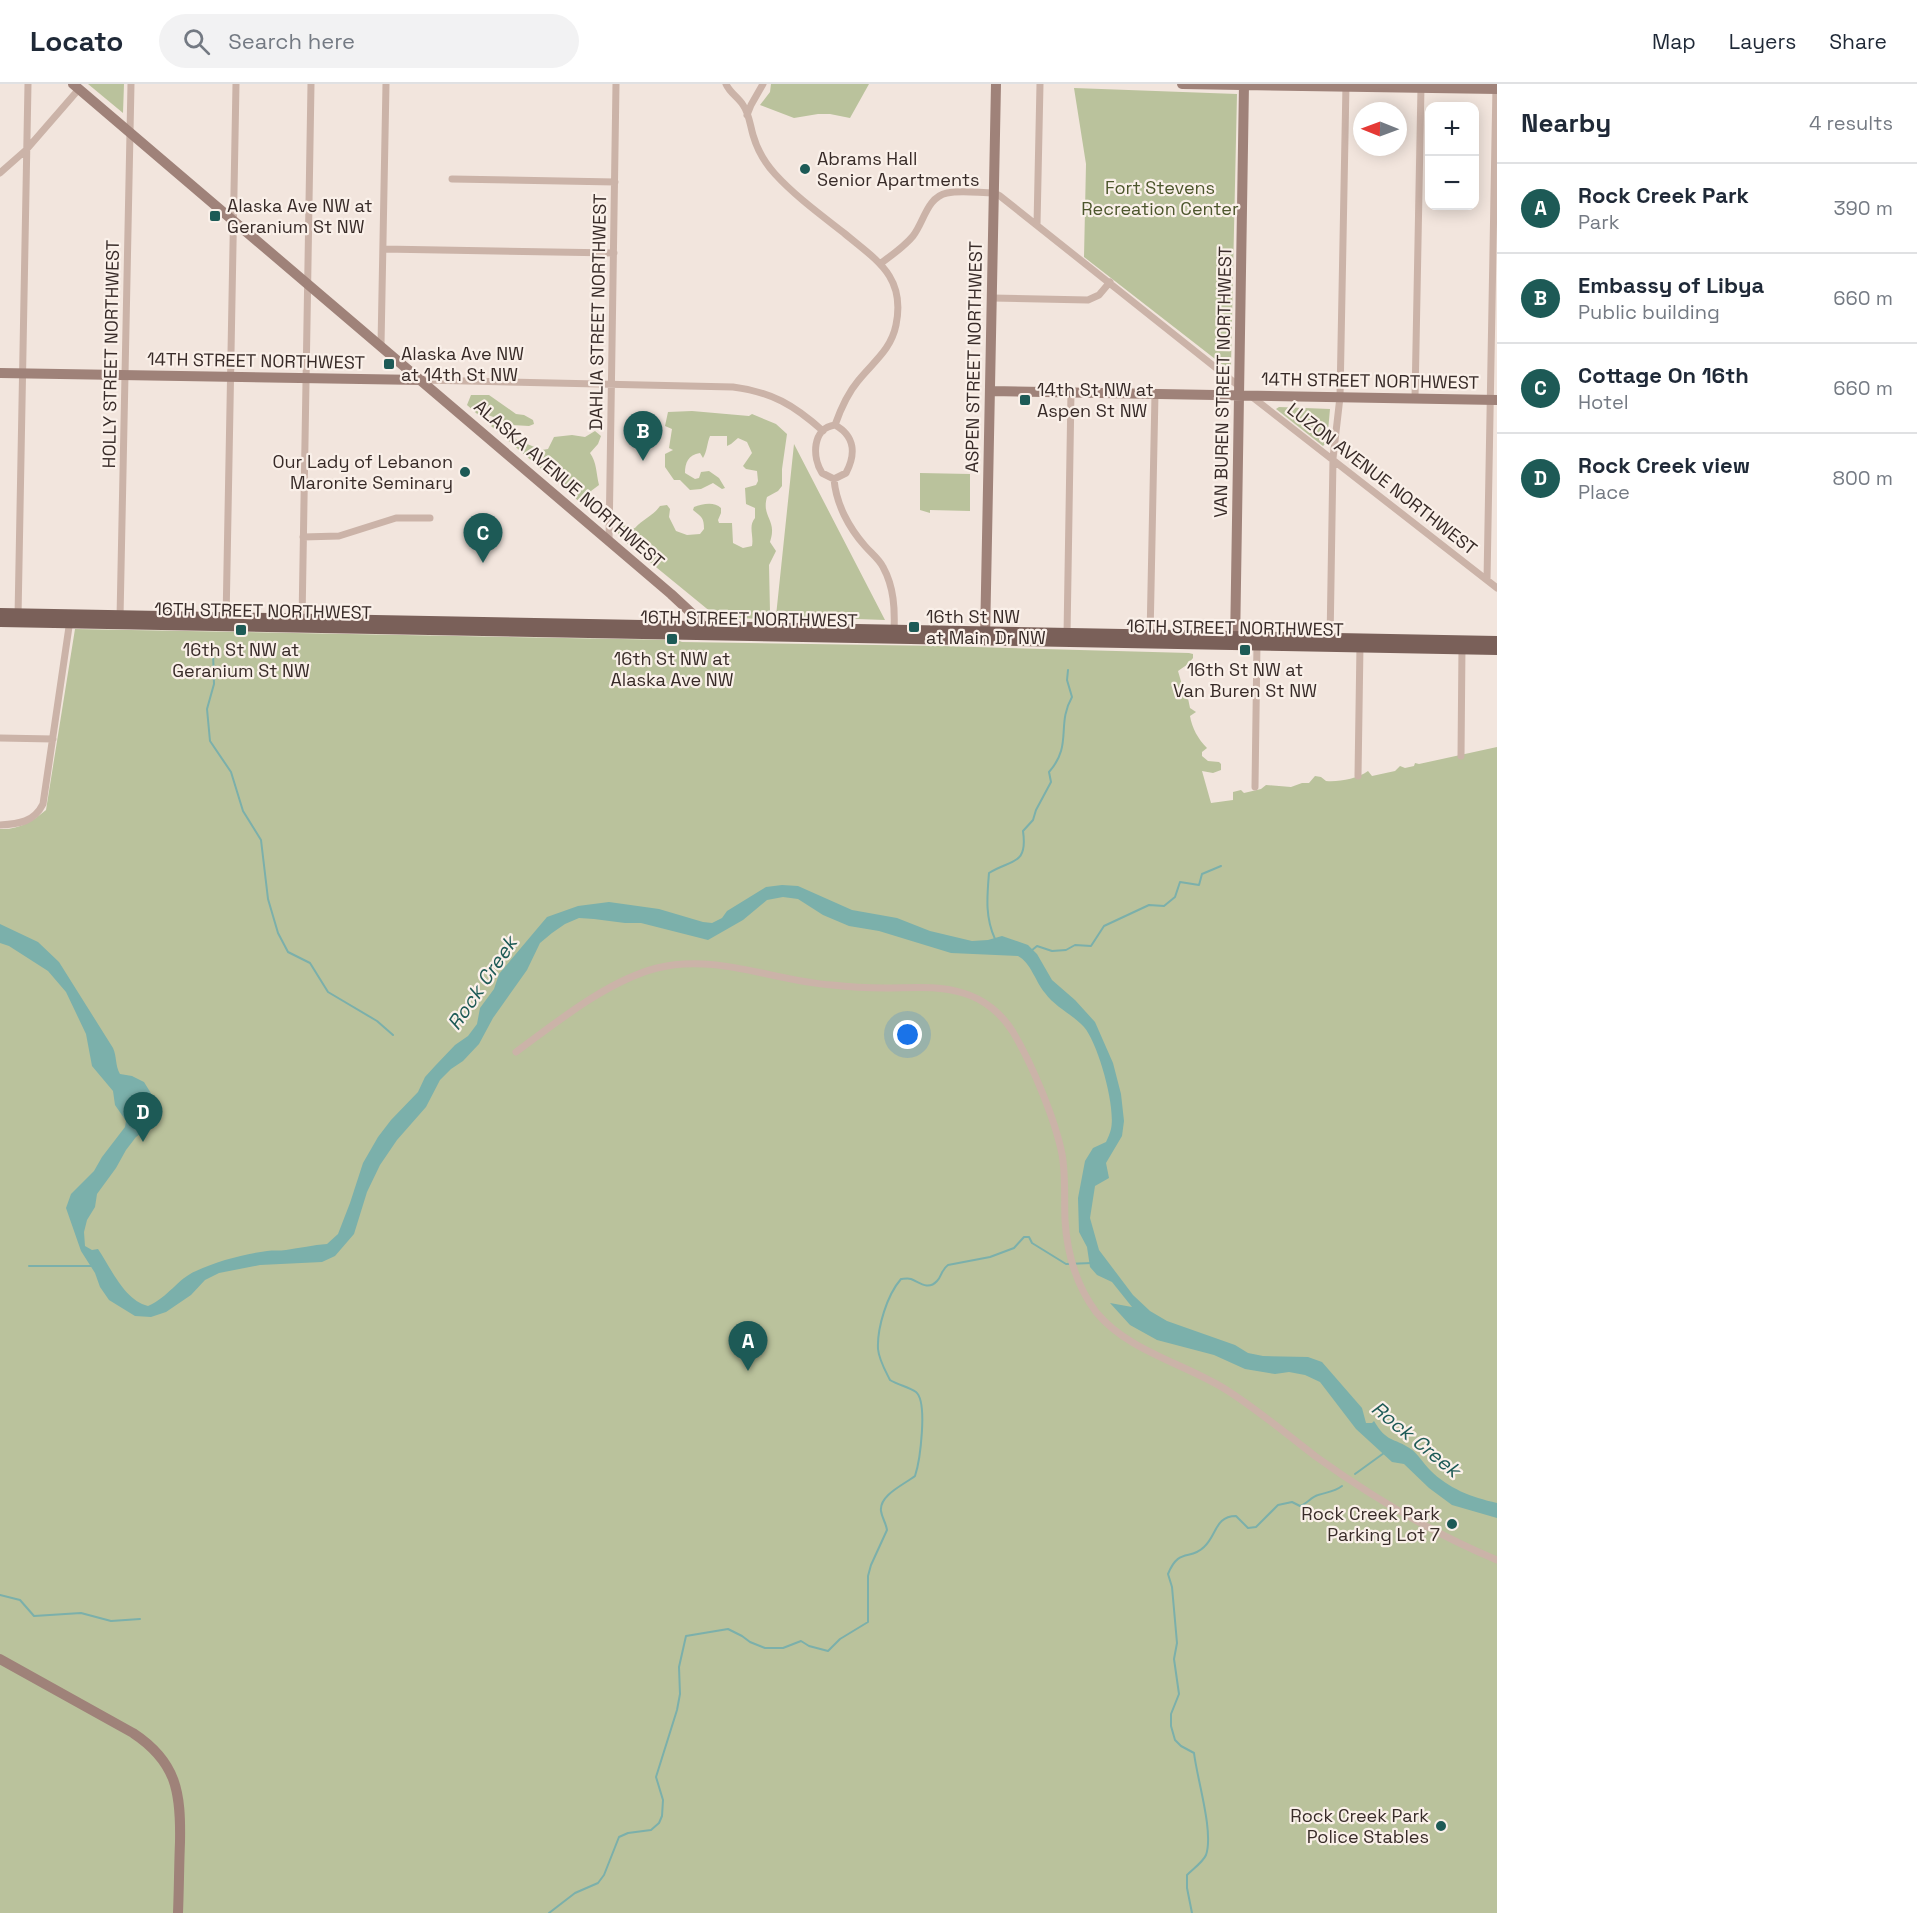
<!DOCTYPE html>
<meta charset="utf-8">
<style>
body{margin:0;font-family:"Space Grotesk",sans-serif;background:#f2f2f3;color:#1f2937}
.controls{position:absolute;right:18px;top:18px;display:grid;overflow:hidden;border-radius:12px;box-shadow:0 3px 15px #0003}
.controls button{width:54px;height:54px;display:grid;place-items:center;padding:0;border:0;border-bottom:2px solid #e0e1e3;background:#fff;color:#1f2937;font:30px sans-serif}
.compass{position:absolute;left:1353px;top:18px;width:54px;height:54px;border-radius:50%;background:#fff;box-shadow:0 3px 15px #0003;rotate:271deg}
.you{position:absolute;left:908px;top:951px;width:21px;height:21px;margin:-15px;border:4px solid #fff;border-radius:50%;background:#1a73e8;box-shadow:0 0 0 9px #1a73e833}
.badge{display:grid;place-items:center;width:39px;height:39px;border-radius:50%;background:#1d5a56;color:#fff;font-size:20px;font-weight:700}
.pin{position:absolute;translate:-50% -50px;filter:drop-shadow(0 2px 3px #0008)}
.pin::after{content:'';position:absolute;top:32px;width:21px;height:18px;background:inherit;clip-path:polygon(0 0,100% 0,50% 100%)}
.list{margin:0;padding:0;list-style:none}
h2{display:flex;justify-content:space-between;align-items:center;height:78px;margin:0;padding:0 24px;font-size:26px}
h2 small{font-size:20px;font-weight:400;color:#747a83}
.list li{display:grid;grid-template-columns:39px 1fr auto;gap:18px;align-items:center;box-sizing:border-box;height:90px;padding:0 24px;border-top:2px solid #e0e1e3}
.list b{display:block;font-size:22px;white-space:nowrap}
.list p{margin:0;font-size:20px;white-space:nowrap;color:#747a83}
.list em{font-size:20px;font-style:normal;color:#747a83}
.icon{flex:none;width:33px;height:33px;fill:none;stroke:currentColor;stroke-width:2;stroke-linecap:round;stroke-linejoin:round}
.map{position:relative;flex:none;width:1497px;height:1829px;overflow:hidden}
header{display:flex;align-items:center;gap:36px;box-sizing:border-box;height:84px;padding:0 30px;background:#fff;border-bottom:2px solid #e0e1e3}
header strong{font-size:28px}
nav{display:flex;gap:33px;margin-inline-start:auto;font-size:21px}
.search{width:420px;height:54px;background:#f2f2f3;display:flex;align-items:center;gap:15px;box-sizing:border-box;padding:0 21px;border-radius:33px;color:#747a83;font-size:22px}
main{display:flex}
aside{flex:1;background:#fff}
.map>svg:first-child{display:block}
</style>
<header>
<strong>Locato</strong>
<div class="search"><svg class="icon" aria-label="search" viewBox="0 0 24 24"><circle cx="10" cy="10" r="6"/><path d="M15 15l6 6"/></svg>Search here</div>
<nav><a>Map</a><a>Layers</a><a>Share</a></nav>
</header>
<main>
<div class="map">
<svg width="1497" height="1829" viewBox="0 0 1497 1829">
<rect width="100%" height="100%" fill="#f2e5dd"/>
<path fill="#bac29c" d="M 88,0 L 124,0 L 123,29 Z
M 771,0 L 869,0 L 850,34 L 830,30 L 818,30 L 794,34 L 760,21 L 770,8 Z
M 1074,4 L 1237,10 L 1231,282 L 1228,285 L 1084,173 L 1086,80 Z
M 471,311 L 489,311 L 516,330 L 524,331 L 533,336 L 534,340 L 529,342 L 512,341 L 507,345 L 517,356 L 542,366 L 548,365 L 554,353 L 572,351 L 585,353 L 595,347 L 601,352 L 598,360 L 590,369 C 597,379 596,389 599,401 L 591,407 L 592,411 L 587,411 L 585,416 L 591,425 L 589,426 L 491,342 L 496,337 L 496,334 L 488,331 L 484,336 L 467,321 Z
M 1279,323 L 1330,325 L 1327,358 L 1323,362 L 1276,325 Z
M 692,327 L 749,332 L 752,330 L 776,340 L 787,350 L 782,385 L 782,402 L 778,407 L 767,413 C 762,430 773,435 772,448 C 772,451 771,454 770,458 L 776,467 L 769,481 L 770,528 L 767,532 L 761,535 L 717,533 L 618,452 L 618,441 L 628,442 L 630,445 L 635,444 C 643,435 653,432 660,422 L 667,421 L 670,425 L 669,433 L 676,447 L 687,451 L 700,450 L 704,445 C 704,434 702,433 693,426 L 694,423 C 702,420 714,417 721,424 L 721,429 L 718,436 L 719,439 L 732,439 L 733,459 L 743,464 L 752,462 C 754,452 748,442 755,434 L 755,424 L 746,420 L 745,404 L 756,401 L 758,397 L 757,387 L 746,385 L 743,382 L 752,369 L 747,358 L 738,354 L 731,360 L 727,362 L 727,352 L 710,352 C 707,359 707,368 703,374 L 700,369 C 688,371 685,379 685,389 L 695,395 L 699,394 L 701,388 L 709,387 L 719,394 L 725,404 L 722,405 L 713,399 L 701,405 L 690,406 L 680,396 L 674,396 L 665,383 L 665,370 L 673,366 L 669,364 L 672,345 L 665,342 L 668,328 Z
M 794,360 L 885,536 L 776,532 Z
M 920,389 L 970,390 L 970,427 L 930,426 L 930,429 L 920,426 Z
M 75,545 L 677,556 L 682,558 L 940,562 L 1189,569 L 1193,570 L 1193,574 L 1188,580 L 1178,587 L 1182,601 L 1186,605 L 1190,624 L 1196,628 L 1190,632 C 1192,644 1198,655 1207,664 L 1202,668 L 1202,672 L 1208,677 L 1219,678 L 1221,680 L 1221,686 L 1213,689 L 1202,687 L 1211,719 L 1233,716 L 1233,708 L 1241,706 L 1244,709 L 1261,705 L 1266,701 L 1291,703 L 1302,699 L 1309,699 L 1315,692 L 1321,693 L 1326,697 C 1339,698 1357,695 1368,687 L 1372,692 L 1395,687 L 1400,682 L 1405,684 L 1414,682 L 1415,679 L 1419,680 L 1497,663 L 1497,1829 L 0,1829 L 0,745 C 19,746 33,737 46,726 Z"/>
<path fill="#7bb0ab" d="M 782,801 L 798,802 L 852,826 L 897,834 L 930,847 L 972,857 L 988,856 L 1002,852 L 1028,861 L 1037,870 L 1052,896 L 1075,916 L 1095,938 L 1113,979 L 1121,1010 L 1124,1037 L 1122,1052 L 1106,1079 L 1109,1094 L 1095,1102 L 1090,1134 L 1099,1166 L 1133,1211 L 1150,1227 L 1167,1237 L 1235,1261 L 1248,1269 L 1263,1272 L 1308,1273 L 1322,1278 L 1362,1324 L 1366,1339 L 1372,1339 L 1374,1337 C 1387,1359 1393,1353 1411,1365 C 1418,1370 1423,1379 1430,1386 C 1449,1405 1471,1413 1497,1419 L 1497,1434 L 1452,1421 L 1429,1404 L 1404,1380 L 1392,1378 L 1356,1345 L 1320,1298 L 1305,1291 L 1289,1288 L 1275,1290 L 1245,1285 L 1214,1271 L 1157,1256 L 1130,1241 L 1110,1219 L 1132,1223 L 1112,1198 L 1097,1191 L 1090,1183 L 1087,1163 L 1079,1148 L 1078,1114 L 1085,1077 L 1093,1064 L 1106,1058 C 1108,1054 1110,1049 1111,1045 C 1116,1023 1098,959 1084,943 C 1072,930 1055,923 1045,909 C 1035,897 1031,879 1018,872 L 951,869 L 879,847 L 849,842 L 823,831 L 798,815 L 783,813 L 767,816 L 743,836 L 708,856 L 641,839 L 625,839 L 594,835 L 579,834 L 565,840 L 552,849 L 540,859 L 527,886 L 493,934 L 479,960 L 463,977 L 451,985 L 440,996 L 426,1023 L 397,1056 L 380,1081 L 367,1108 L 354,1150 L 335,1172 L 322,1178 L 260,1181 L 219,1189 L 205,1196 L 191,1211 L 166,1228 L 151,1233 L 135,1232 L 109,1216 L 100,1203 L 95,1189 L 81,1167 L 66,1124 L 71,1110 L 94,1087 L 102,1073 L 125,1043 L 126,1037 L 115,1021 L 113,1007 L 92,982 L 86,950 L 66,908 L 48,887 L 9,862 L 0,859 L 0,840 L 38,858 L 59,878 L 113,964 C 117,973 115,981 120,990 L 132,992 L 144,998 L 152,1011 L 155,1035 L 152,1042 L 136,1053 L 126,1066 L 116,1084 L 97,1110 L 95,1123 L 87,1136 L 84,1148 L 85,1162 L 92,1166 L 98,1165 C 111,1184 124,1216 148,1222 C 169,1213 177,1195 196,1187 C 217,1177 244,1170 267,1167 C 273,1166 280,1167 286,1166 C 300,1164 313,1161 327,1160 L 338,1150 L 350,1119 L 363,1079 L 378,1053 L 391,1036 L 418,1008 L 425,993 L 435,982 L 455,961 L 468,952 L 477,940 L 480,924 L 494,905 L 499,890 L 547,833 L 578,822 L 609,818 L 659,825 L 703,838 L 712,839 L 722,834 L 727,827 L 766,803 Z"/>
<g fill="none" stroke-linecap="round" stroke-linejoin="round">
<path stroke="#7bb0ab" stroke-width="2" d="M 213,567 L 214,600 L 207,625 L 210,657 L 231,688 L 243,727 L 261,756 L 268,815 L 278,849 L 288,868 L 310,879 L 328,908 L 377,937 L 393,951
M 995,855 C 985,833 987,813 989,789 C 1011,775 1028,782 1023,747 L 1033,736 L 1036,726 L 1051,698 L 1049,688 C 1073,661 1056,641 1072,613 L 1067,596 L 1068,586
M 1031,867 L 1037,862 L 1052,867 L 1066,866 L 1075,861 L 1091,862 L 1104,842 L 1149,821 L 1164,822 L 1175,813 L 1180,798 L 1199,801 L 1202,790 L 1221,782
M 29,1182 L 92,1182
M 1355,1390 L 1384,1369
M 0,1511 L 20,1516 L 34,1532 L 81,1529 L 111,1537 L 140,1535
M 549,1829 L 575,1809 L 598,1799 L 604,1791 L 619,1753 L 628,1749 L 651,1746 L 659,1739 L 662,1732 L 663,1716 L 656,1693 L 677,1626 L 680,1610 L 679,1583 L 686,1552 L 728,1545 L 742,1552 L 750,1558 L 765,1564 L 783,1564 L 801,1557 L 809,1562 L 828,1567 L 840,1555 L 868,1538 L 868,1492 L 871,1481 L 887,1446 C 886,1439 882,1434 881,1427 C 879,1411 905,1400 915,1392 C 920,1377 928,1318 916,1308 C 909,1303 898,1301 890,1296 C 885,1286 879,1276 878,1265 C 877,1244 887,1211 901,1195 C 903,1195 908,1194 911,1195 C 919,1198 928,1207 937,1197 C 942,1192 941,1186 948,1181 L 990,1173 L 1014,1164 L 1024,1153 L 1029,1153 L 1032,1159 L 1066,1180 L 1092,1179
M 1192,1829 L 1187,1804 L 1187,1791 C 1193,1785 1203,1778 1206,1771 C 1214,1748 1197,1695 1194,1669 L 1181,1662 L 1175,1656 L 1171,1642 L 1171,1630 L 1179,1610 L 1174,1575 L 1177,1559 L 1172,1503 L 1168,1490 C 1179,1463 1190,1477 1204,1463 C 1217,1451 1215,1432 1236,1432 L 1248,1444 L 1256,1443 L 1278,1421 L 1292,1418 L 1300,1422 C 1307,1420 1311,1413 1318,1411 C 1327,1408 1334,1408 1342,1402"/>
<path stroke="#cbb3a8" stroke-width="7" d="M 726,0 C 730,9 738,13 743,21 C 749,29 750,41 753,51 C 757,65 765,79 775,90 C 795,112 821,131 844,149 C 876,176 906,192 896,241 C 891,266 873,278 858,297 C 847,310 841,324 835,341
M 747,31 L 751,21 L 763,0
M 0,89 L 26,66 L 79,5
M 452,95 L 615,98
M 1037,141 L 1040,0
M 383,165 L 614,169
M 881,179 C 892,171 904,163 913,152 C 924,138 927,113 947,109 C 962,106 979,109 994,109 L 1000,112 L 1240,303
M 992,214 L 1088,216 L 1099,211 L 1110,198
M 381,261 L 386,0
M 421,296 L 733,303 C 772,308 794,321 823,347
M 1251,312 L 1497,504
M 1415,314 L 1421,3
M 835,341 C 855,352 856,370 846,389 L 834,395 L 822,389 C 812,373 812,344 835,341 Z
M 834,395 C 836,420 849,444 865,462 C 871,469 879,475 883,483 C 894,503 895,525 894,547
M 303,453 L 339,452 L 396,434 L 430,434
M 609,457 L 616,0
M 1487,496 L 1496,1
M 18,533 L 28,0
M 120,534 L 131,0
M 226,537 L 236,0
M 302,537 L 311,0
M 1067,551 L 1071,308
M 1150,553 L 1155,310
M 1330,558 L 1333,374 L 1340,313 L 1346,0
M 0,654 L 53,655
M 1461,672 L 1462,562
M 1358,692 L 1360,561
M 1255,703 L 1257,559
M 0,741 C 19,740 34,738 43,720 L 70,536
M 516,968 C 557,938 607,897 657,884 C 715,869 774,897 832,901 C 849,903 867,904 885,904 C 911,904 937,901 963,909 C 984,915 1002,930 1013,948 C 1032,980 1055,1035 1062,1070 C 1066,1092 1064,1114 1065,1136 C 1067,1169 1076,1201 1096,1228 C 1128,1267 1183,1279 1225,1305 C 1257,1325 1285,1349 1315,1372 C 1372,1413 1432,1449 1497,1476"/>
<path stroke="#9f8279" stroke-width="10" d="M 73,0 L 671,510 L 700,537 L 704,550
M 1182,0 L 1497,5
M 0,289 L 421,296
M 990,307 L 1497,316
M 985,555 L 996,0
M 1235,561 L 1244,0
M 0,1575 L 133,1649 C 177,1678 181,1709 180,1758 C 179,1782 179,1805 178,1829"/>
<path stroke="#7a6059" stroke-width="10" d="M 0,529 L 1497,557
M 0,538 L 1497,566"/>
</g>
<g fill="#1d5a56" stroke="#faf0e9" stroke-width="2">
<circle cx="805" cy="85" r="6"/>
<rect x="209" y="126" width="12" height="12" rx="3"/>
<rect x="383" y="274" width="12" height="12" rx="3"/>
<rect x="1019" y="310" width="12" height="12" rx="3"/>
<circle cx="465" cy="388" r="6"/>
<rect x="908" y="537" width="12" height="12" rx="3"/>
<rect x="235" y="540" width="12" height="12" rx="3"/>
<rect x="666" y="549" width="12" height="12" rx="3"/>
<rect x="1239" y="560" width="12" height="12" rx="3"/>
<circle cx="1452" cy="1440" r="6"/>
<circle cx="1441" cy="1742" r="6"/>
</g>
<g text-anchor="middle" stroke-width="4.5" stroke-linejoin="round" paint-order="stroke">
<g font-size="18" fill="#382b28" stroke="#faf0e9" text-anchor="start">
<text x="817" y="81">Abrams Hall<tspan x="817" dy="21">Senior Apartments</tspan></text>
<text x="227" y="128">Alaska Ave NW at<tspan x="227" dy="21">Geranium St NW</tspan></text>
<text x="401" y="276">Alaska Ave NW<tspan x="401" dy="21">at 14th St NW</tspan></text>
<text x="1037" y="312">14th St NW at<tspan x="1037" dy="21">Aspen St NW</tspan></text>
<text x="453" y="384" text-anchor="end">Our Lady of Lebanon<tspan x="453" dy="21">Maronite Seminary</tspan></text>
<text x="926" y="539">16th St NW<tspan x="926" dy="21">at Main Dr NW</tspan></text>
<text x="241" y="572" text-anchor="middle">16th St NW at<tspan x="241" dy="21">Geranium St NW</tspan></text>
<text x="672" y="581" text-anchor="middle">16th St NW at<tspan x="672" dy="21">Alaska Ave NW</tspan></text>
<text x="1245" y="592" text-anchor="middle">16th St NW at<tspan x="1245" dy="21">Van Buren St NW</tspan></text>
<text x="1440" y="1436" text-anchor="end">Rock Creek Park<tspan x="1440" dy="21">Parking Lot 7</tspan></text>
<text x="1429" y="1738" text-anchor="end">Rock Creek Park<tspan x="1429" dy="21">Police Stables</tspan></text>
</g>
<g font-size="18" fill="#4c562c" stroke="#faf0e9">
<text x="1160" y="110">Fort Stevens<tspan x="1160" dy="21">Recreation Center</tspan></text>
</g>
<g font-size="18" fill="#382b28" stroke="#faf0e9">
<text transform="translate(598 228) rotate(-89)" y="6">DAHLIA STREET NORTHWEST</text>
<text transform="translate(111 270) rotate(-89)" y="6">HOLLY STREET NORTHWEST</text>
<text transform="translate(974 273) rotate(-89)" y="6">ASPEN STREET NORTHWEST</text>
<text transform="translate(256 277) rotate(1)" y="6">14TH STREET NORTHWEST</text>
<text transform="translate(1370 297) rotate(1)" y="6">14TH STREET NORTHWEST</text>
<text transform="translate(1223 298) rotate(-89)" y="6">VAN BUREN STREET NORTHWEST</text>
<text transform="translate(1382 395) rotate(38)" y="6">LUZON AVENUE NORTHWEST</text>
<text transform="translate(569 400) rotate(41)" y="6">ALASKA AVENUE NORTHWEST</text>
<text transform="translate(263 527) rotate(1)" y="6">16TH STREET NORTHWEST</text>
<text transform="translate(749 535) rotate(1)" y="6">16TH STREET NORTHWEST</text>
<text transform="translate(1235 544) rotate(1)" y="6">16TH STREET NORTHWEST</text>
</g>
<g font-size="20" font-style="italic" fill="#1d5a56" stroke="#faf0e9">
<text transform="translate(482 899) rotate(-56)" y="7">Rock Creek</text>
<text transform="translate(1416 1355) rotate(39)" y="7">Rock Creek</text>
</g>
</g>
</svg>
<div class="controls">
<button>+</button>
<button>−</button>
</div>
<svg class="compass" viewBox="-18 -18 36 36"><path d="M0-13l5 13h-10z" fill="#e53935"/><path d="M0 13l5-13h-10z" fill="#747a83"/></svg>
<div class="you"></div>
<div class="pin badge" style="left:748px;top:1287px">A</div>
<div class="pin badge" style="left:643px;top:377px">B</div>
<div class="pin badge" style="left:483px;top:479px">C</div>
<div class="pin badge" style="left:143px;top:1058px">D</div>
</div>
<aside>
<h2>Nearby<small>4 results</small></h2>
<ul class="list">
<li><span class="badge">A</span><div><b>Rock Creek Park</b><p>Park</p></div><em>390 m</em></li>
<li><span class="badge">B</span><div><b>Embassy of Libya</b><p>Public building</p></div><em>660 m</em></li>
<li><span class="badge">C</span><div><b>Cottage On 16th</b><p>Hotel</p></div><em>660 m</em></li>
<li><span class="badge">D</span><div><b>Rock Creek view</b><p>Place</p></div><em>800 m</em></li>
</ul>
</aside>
</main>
